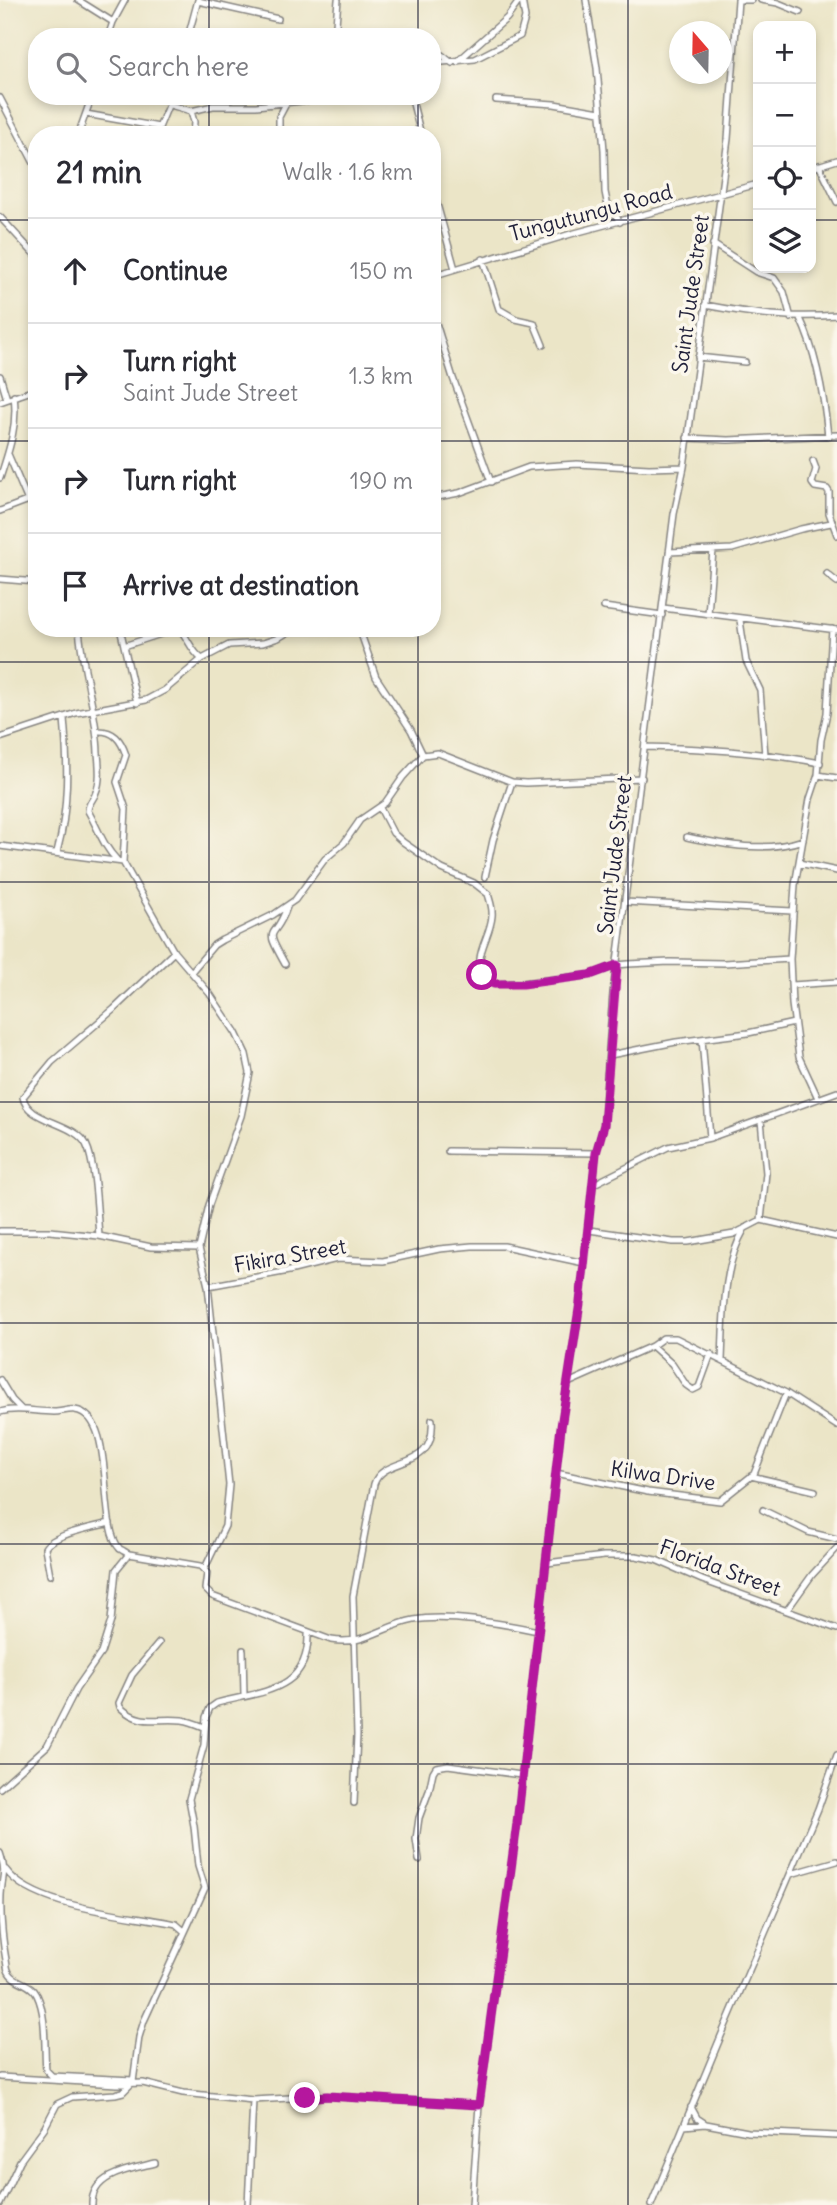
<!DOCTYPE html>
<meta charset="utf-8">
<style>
body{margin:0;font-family:Delius,sans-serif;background:#f2f2f3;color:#2b2b33}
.controls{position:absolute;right:21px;top:21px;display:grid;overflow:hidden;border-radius:14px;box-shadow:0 4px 10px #0003}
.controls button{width:63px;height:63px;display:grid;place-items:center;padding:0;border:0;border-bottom:2px solid #e1e1e2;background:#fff;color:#2b2b33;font:35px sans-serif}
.compass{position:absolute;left:669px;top:21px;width:63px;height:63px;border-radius:50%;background:#fff;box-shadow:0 4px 10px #0003;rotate:340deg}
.stop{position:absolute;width:21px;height:21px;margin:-16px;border:5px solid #b5179e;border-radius:50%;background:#fff}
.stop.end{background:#b5179e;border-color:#fff;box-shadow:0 2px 7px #0008}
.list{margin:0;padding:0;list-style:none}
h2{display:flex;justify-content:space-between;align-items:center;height:91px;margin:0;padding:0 28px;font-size:30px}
h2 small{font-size:23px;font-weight:400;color:#7c7c81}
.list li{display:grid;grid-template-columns:46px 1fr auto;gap:21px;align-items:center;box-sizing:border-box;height:105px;padding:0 28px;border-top:2px solid #e1e1e2}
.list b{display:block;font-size:26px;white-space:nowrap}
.list p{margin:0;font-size:23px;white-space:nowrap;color:#7c7c81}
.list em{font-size:23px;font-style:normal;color:#7c7c81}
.icon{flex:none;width:38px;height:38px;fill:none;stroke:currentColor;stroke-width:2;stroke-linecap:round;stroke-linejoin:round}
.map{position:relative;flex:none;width:837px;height:2205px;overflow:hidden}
.search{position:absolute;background:#fff;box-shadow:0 4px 10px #0003;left:28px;top:28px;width:413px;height:77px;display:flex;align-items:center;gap:18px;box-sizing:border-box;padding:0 24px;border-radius:28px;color:#7c7c81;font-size:26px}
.panel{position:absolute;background:#fff;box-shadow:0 4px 10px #0003;left:28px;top:126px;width:413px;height:511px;border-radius:28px}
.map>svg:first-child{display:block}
</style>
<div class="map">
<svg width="837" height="2205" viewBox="0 0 837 2205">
<rect width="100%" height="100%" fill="#fbf7ec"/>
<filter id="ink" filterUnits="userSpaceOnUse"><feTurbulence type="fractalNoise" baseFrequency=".0143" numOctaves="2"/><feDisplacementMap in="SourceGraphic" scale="14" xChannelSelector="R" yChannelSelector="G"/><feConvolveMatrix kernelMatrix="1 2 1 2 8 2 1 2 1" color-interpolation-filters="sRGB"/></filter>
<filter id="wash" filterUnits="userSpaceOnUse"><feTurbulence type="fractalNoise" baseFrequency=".00686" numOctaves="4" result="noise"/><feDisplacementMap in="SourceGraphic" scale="28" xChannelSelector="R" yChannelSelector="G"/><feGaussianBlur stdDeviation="1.57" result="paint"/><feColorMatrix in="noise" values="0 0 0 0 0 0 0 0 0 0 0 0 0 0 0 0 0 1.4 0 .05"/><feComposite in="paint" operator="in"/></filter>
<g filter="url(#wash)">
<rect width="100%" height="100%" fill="#ebe5c7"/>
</g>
<g filter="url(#ink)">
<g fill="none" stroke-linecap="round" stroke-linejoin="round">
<g stroke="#868481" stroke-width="8">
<path id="minor" d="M 78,0 L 113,22
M 586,0 L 597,68 L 604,150 L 605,192 L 607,202 L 620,222
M 738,0 L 751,0
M 761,0 L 778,3 L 800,12
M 198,1 L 278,19
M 108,37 L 113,22 L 125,0
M 188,37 L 198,0
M 335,37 L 338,0
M 432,55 L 442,55 L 452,63
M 457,62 L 507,18 L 520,0
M 432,63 L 475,59 L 520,36 L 525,18 L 522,0
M 411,96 L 421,135
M 0,98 L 37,169
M 496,100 L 554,104 L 600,112
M 170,105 L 191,111 L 194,122 L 193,135
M 191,111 L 213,106 L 256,106 L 347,96
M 86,114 L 159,127
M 78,135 L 92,96
M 156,135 L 172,96
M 279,135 L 279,117 L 287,102
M 819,165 L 837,202
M 811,168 L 837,160
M 432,186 L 455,269
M 0,217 L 37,257
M 713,244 L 756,272 L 774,278 L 784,292 L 791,318
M 483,259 L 499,309 L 516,319 L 534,323 L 543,345
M 432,276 L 571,234 L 758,184
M 705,305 C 752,314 790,319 837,315
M 432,310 L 453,378 L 491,482
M 800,318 C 817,354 824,396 828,436
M 698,357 L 745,362
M 0,376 L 7,399
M 0,402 L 37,389
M 687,438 L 728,440 L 837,435
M 8,454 L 28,501
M 813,461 L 816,469 L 812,483 L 815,487 L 827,489 L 829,492 L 829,513 L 837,535
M 0,478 C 9,451 18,425 14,396
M 432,498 L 459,493 L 529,467 L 577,464 L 649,468 L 684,467
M 0,511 L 37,497
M 669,552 L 732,549 L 801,529 L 831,523
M 827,574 L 837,582
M 0,579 L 37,582
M 604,607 L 662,615
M 663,608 L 837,630
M 708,614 L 713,550
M 740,620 L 746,661 L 760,690 L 765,755
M 79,628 C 82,671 97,711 98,753 C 99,765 101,781 96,792 C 94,800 88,802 88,811 C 98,828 103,846 117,860
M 120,628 L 137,703
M 179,628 C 188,638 191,651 202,659 L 229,645 L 263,643 L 278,638 L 295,628
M 359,628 L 376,677 L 411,730 L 423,755
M 124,646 L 179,628
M 97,731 C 114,730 121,740 126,755 L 117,782 L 126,809 L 123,862
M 0,738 L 76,713 L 146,700 L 165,690 L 202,659
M 645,747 C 703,748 763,752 820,763
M 818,775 L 837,778
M 380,808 L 393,833 L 403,842 L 442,869 L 474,883 L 488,894 C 490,901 493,908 492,916 C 490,940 470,957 486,980 L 494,984 L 523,983 L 590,975 L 617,965 L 628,964 L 670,962 L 724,963 L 790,959
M 687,837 C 725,845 765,853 803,840
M 0,846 L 123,862 L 174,952 L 210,994 L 236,1033 L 246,1054 L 250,1073 L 241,1116 L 209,1205 L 199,1248 L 208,1286 L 229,1485 L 225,1526 L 205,1568
M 57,852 C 69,808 68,763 64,718
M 799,863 L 837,871
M 485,877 L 493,840 L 512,782
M 625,902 L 792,911
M 285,964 C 262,923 275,943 287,907
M 192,971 L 214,945 L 222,940 L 273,915 L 295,900 L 325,859 L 344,843 L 360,820 L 385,803 L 403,777 L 423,755 L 438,753 L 512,782 L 526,783 L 642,778
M 792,985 L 837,982
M 702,1039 L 710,1138
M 610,1055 L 676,1042 L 748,1033 L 794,1023
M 818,1098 L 799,1057 L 792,1004 L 790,959 L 795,885 L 810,799 L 818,775 L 821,740 L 827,713 L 832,629
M 448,1151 L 596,1153
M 594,1184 L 668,1147 L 710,1138 L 837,1092
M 761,1220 L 766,1173 L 761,1120
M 589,1230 L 673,1242 L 688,1242 L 734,1234 L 761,1220 L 837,1237
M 0,1231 L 50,1231 L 99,1236 L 151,1247 L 199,1248
M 99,1236 C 97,1214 96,1164 86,1144 C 74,1122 27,1122 23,1097 L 52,1062 L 114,1009 L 174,952
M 208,1286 L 289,1271 L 337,1259 L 383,1261 L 439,1249 L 472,1246 L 504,1246 L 584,1263
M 652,1346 L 672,1364 L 686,1385 L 693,1390 L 699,1387 L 711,1354
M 722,1360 C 724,1316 722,1267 745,1228
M 0,1380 L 12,1400 L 21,1409
M 568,1383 L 652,1346 L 663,1338 L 676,1338 L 786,1393 L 837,1426
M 0,1412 C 18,1407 35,1412 54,1412 C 61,1412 69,1409 75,1410 C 118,1416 96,1526 120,1549 C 121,1549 128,1554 129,1554 L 200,1566 L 207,1573 L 205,1589 L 212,1596 L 331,1640 C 364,1646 382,1626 414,1620 C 447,1614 505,1624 538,1631
M 556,1473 L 648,1492 L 720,1501 L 754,1474 L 786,1393
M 751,1476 L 815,1491
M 763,1510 L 808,1532 L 837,1539
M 547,1563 L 604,1556 L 636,1556 L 656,1560 L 702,1580 L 837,1629
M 50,1575 L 45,1548 C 53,1534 94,1527 110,1523
M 787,1610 L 812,1575 L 837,1548
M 159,1643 L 132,1675 L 119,1703 L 120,1707 C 141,1727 157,1717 182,1720 C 189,1721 197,1724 204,1727
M 243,1650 L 244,1696
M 0,1788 L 47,1746 L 76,1689 L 101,1653 L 111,1621 L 116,1570 L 129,1554
M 354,1803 L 357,1735 L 353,1596 L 374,1484 C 384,1454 436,1473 432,1420
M 0,1853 C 7,1874 2,1875 1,1895 C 0,1918 3,1944 7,1966 C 9,1983 31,1981 37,1995 C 47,2016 44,2047 46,2070 L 52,2076 L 133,2080
M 419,1860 L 416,1839 L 419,1818 L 429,1791 L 433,1772 L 436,1767 L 448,1765 L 521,1775
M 6,1870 C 34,1909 131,1914 176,1924 L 184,1931
M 791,1874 L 837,1861
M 0,2077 L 117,2084 L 143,2083 L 183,2093 L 253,2100 L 327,2096 L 479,2105
M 691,2107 L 697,2118 L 706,2124
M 684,2126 L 706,2124 L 748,2132 L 837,2136
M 0,2204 L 20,2161 L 45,2127 L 57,2104 L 72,2097 L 115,2094 L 123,2092 L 133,2082 L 139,2037 L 144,2021 L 205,1888 L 198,1866 L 194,1826 L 189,1799 L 204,1745 L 206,1717 L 210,1708 L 217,1703 C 262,1691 310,1692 308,1632
M 92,2205 C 91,2174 131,2169 155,2163
M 248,2205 L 253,2100
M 472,2205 L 479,2105 L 517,1824 L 561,1427 L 580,1303 L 596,1153 L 604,1124 L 613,993 L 674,514 L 684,467 L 728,139 L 738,0
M 651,2205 L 721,2036 L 818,1809 L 837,1755"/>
</g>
<use href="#minor" stroke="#fff" stroke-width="5"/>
</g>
</g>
<g fill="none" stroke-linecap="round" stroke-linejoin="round" filter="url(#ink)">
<path stroke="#b5179e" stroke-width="9" d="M 305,2098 L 327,2096 L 479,2105 L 517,1824 L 561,1427 L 580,1303 L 596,1153 L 604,1125 L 617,965 L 590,975 L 523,984 L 494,984 L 486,980 L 482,975"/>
</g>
<path fill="none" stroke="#22223b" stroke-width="2" stroke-opacity="0.55" d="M 209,0 L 209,37M 418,0 L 418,37M 628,0 L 628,2205M 209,96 L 209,135M 418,96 L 418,135M 0,220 L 37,220M 432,220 L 758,220M 811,220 L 837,220M 0,441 L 37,441M 432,441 L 837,441M 209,628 L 209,2205M 418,628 L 418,2205M 0,662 L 837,662M 0,882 L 837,882M 0,1102 L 837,1102M 0,1323 L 837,1323M 0,1544 L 837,1544M 0,1764 L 837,1764M 0,1984 L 837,1984"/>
<g text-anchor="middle" stroke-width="7" stroke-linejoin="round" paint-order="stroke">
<g font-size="21" fill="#22223b" stroke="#fbf7ec">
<text transform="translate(591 213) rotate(-15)" y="7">Tungutungu Road</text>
<text transform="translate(691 294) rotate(-82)" y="7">Saint Jude Street</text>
<text transform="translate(615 855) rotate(-83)" y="7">Saint Jude Street</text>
<text transform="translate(290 1256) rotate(-10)" y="7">Fikira Street</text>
<text transform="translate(663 1476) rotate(8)" y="7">Kilwa Drive</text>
<text transform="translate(720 1568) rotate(20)" y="7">Florida Street</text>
</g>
</g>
</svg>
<div class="controls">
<button>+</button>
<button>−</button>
<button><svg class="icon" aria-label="locate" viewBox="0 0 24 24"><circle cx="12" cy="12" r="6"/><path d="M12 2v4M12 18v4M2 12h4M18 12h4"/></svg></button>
<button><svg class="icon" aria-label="layers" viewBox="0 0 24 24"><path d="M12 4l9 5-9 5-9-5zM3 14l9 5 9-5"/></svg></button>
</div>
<svg class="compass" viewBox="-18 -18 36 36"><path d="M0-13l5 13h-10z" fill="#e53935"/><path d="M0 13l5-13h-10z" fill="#7c7c81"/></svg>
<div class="stop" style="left:482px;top:975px"></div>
<div class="stop end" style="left:305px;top:2098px"></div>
<div class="search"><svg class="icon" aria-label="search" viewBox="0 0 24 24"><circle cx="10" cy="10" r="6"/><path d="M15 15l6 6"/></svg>Search here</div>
<section class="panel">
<h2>21 min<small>Walk · 1.6 km</small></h2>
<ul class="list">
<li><svg class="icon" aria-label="ahead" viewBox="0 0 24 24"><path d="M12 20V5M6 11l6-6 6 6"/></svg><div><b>Continue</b></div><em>150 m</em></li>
<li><svg class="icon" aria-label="right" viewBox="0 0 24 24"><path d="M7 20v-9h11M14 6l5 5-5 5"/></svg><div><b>Turn right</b><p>Saint Jude Street</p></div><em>1.3 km</em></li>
<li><svg class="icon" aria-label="right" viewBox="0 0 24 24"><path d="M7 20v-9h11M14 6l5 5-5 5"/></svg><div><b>Turn right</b></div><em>190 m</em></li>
<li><svg class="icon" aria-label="arrive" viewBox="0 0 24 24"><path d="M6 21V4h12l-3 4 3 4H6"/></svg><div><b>Arrive at destination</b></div></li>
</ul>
</section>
</div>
